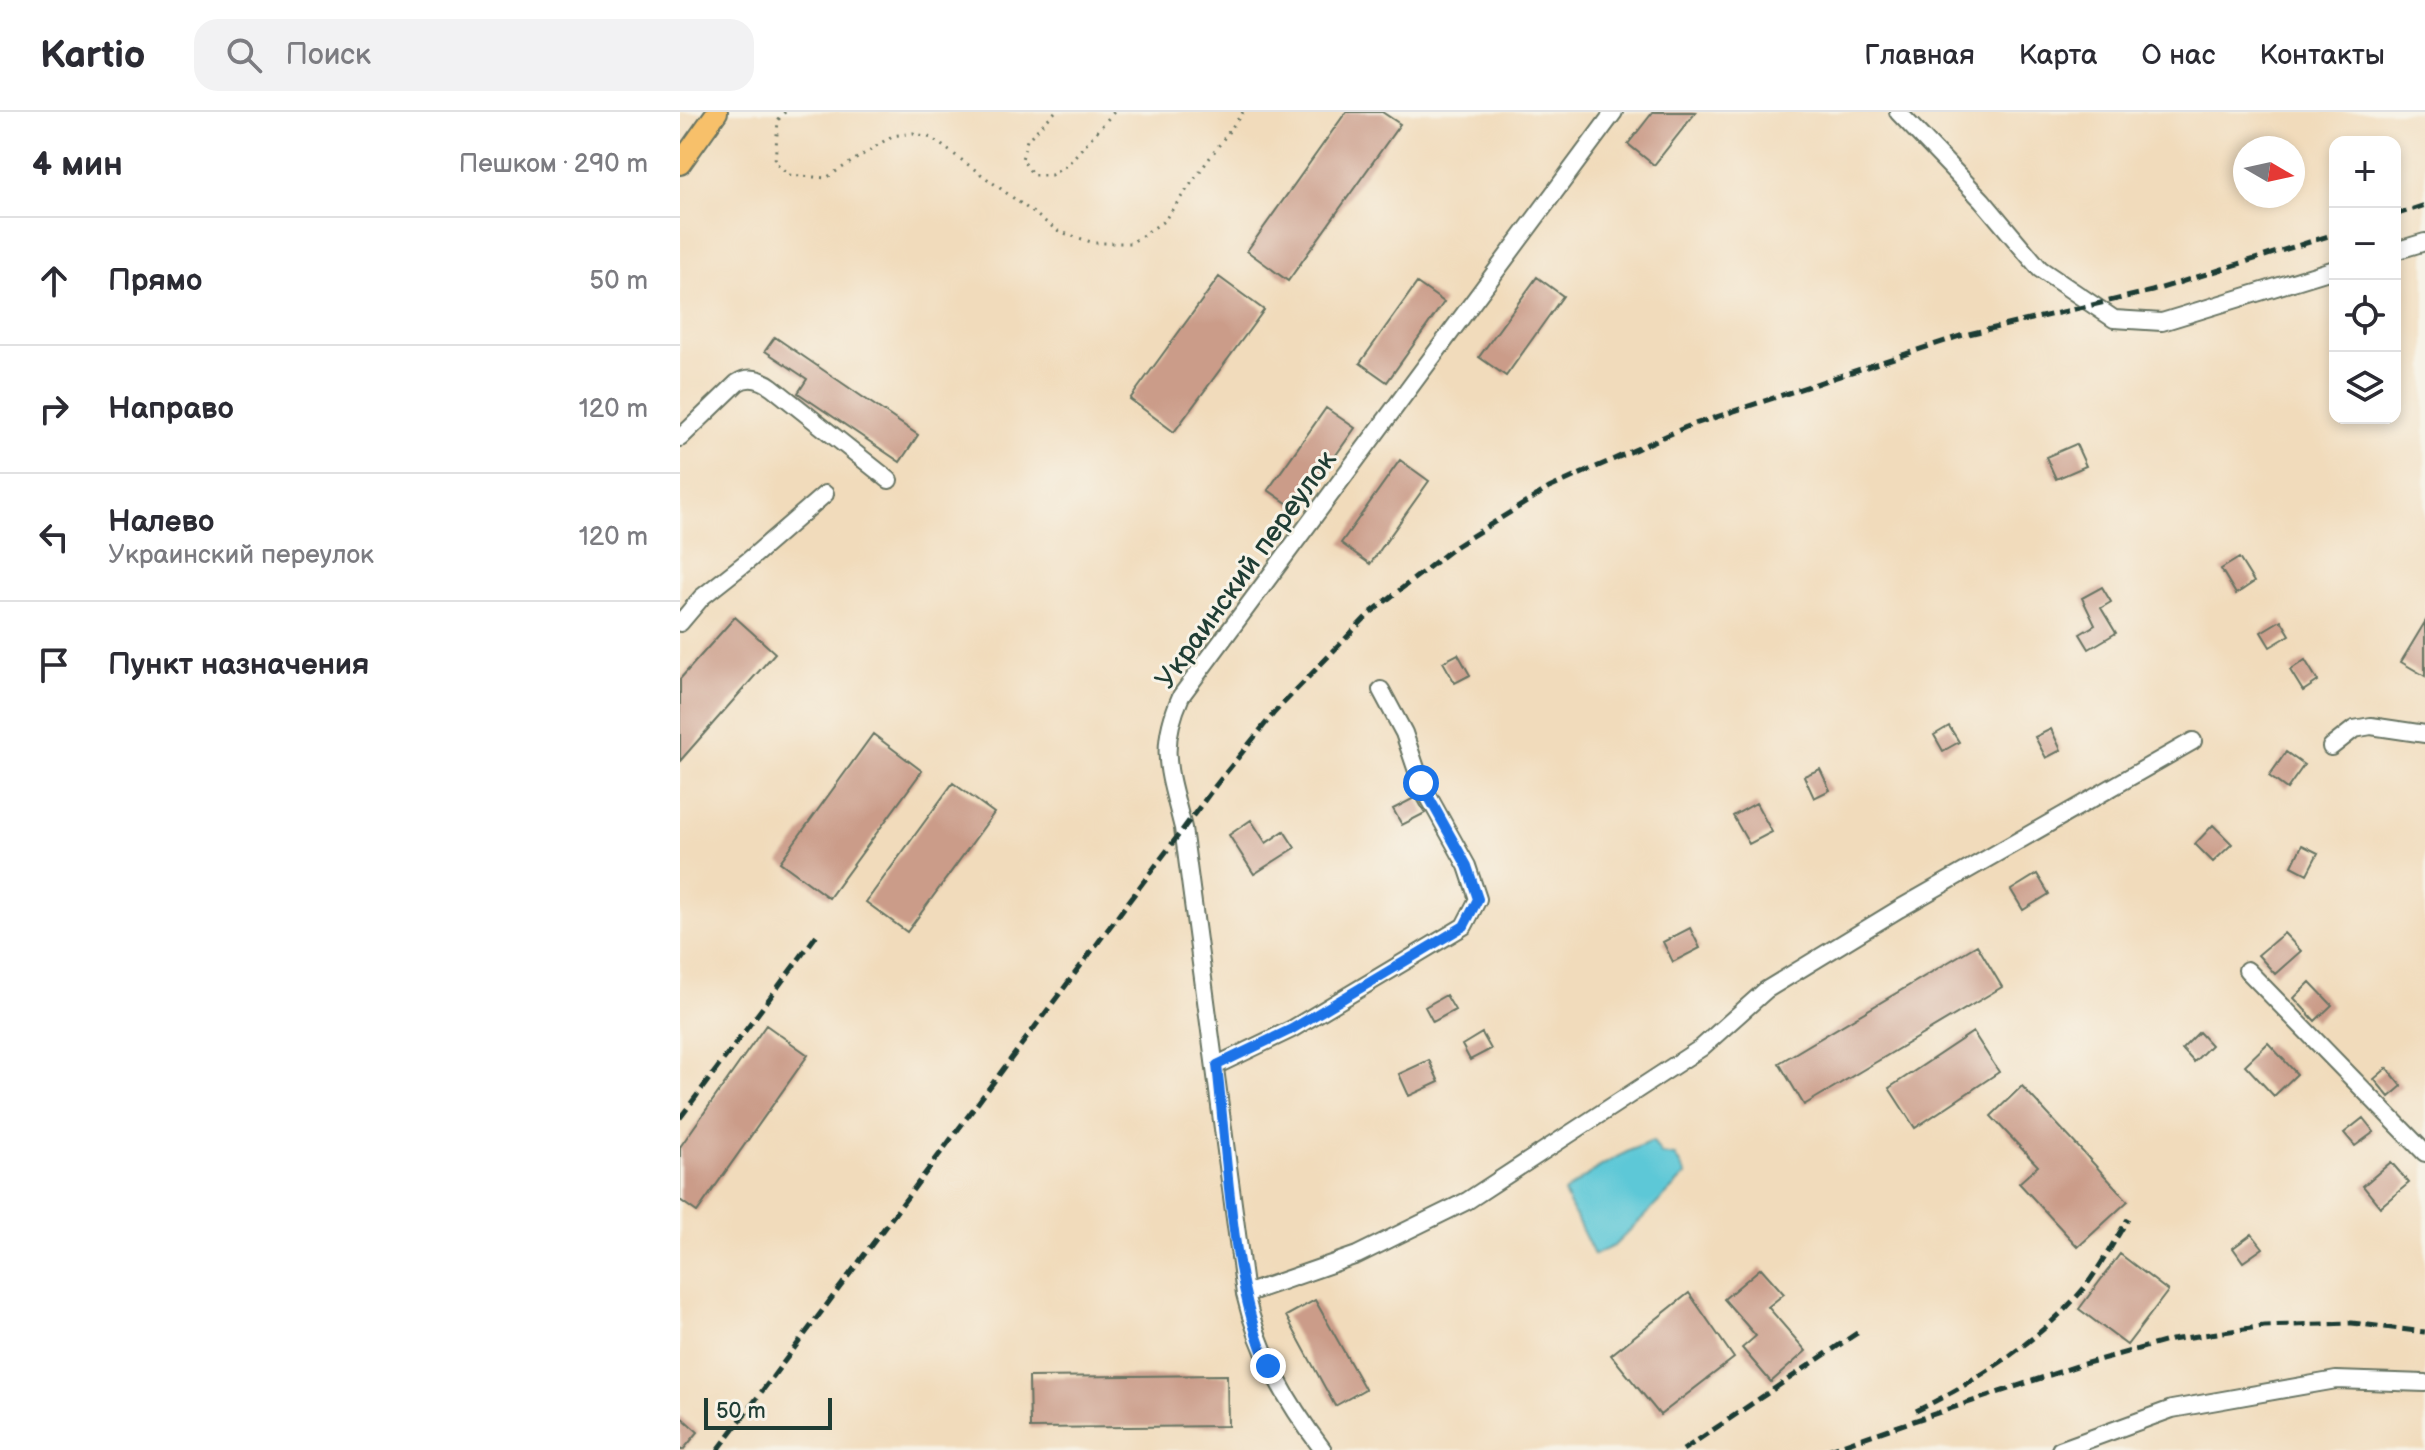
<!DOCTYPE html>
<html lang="ru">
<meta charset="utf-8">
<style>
body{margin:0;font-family:"Balsamiq Sans",sans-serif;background:#f2f2f3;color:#2b2b33}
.controls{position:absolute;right:24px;top:24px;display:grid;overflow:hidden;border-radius:16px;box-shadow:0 4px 12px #0003}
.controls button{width:72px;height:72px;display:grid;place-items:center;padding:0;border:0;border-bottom:2px solid #e1e1e2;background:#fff;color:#2b2b33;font:40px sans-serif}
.compass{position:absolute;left:1553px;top:24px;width:72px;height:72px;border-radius:50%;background:#fff;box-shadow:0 4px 12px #0003;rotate:99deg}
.scale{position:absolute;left:24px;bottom:20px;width:128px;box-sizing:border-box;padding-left:8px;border:4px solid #1f3d34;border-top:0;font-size:22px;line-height:28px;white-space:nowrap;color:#1f3d34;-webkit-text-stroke:6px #f7f3e8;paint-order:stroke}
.stop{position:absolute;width:24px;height:24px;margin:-18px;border:6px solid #1a73e8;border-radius:50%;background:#fff}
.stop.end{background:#1a73e8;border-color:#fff;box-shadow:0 2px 8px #0008}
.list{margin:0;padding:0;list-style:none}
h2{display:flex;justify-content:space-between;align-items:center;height:104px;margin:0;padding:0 32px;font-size:34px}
h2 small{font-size:26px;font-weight:400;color:#7c7c81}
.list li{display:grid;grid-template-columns:52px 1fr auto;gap:24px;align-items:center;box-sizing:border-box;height:128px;padding:0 32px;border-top:2px solid #e1e1e2}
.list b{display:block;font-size:30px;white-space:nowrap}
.list p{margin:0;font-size:26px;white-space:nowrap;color:#7c7c81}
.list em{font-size:26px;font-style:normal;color:#7c7c81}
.icon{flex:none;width:44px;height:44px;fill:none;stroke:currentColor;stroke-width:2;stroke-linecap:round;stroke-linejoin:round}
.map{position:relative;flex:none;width:1745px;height:1338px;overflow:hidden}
header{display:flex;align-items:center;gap:48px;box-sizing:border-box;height:112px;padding:0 40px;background:#fff;border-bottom:2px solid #e1e1e2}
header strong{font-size:38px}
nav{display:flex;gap:44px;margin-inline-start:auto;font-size:28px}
.search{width:560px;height:72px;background:#f2f2f3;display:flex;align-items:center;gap:20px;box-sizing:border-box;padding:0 28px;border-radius:24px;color:#7c7c81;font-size:30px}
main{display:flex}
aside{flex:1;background:#fff}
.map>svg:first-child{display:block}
</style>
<header>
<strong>Kartio</strong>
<div class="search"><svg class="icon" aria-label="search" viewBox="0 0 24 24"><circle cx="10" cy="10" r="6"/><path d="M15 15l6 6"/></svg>Поиск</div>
<nav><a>Главная</a><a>Карта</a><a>О нас</a><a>Контакты</a></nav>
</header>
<main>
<aside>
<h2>4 мин<small>Пешком · 290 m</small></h2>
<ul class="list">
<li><svg class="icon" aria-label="ahead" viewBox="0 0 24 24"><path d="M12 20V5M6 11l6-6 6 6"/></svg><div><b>Прямо</b></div><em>50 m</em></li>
<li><svg class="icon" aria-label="right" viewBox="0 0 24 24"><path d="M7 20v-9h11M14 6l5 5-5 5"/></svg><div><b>Направо</b></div><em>120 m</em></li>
<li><svg class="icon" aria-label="left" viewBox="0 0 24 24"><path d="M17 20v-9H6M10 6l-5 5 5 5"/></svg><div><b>Налево</b><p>Украинский переулок</p></div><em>120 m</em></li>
<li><svg class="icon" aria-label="arrive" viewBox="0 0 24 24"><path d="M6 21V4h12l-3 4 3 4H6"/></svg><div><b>Пункт назначения</b></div></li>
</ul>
</aside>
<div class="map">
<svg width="1745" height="1338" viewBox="0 0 1745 1338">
<rect width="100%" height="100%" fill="#f7f3e8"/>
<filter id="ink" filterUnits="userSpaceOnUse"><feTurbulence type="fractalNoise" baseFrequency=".0125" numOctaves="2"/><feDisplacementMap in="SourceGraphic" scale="16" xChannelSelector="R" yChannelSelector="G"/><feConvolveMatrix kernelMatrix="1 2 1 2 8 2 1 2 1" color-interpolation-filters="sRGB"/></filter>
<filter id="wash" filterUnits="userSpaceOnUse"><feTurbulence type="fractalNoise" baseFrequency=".006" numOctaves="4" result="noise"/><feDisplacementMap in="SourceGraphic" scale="32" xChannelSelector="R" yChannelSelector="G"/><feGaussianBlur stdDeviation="1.8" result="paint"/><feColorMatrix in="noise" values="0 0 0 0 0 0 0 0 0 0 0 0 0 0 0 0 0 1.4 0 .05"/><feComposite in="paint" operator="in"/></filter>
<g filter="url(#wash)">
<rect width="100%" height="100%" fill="#f1dbbb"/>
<path fill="#5dc8d7" stroke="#3e8286" stroke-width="2" d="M 973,1029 L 981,1042 L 995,1044 L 1006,1063 L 934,1134 L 914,1143 L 884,1081 C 912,1058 939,1041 973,1029 Z"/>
<g id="blocks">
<path fill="#cb9c89" d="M 666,0 L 702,0 L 720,12 L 608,169 L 567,139 Z
M 973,0 L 1016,0 L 974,53 L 948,32 Z
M 539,165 L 584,198 L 494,320 L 450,287 Z
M 857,165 L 883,184 L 826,264 L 799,245 Z
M 737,171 L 764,190 L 707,270 L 680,251 Z
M 95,225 L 238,323 L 220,350 L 118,281 L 127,267 L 85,239 Z
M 646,296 L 675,316 L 617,398 L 588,378 Z
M 1396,332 L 1406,354 L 1376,367 L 1366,345 Z
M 720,348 L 749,369 L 690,452 L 661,431 Z
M 1559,446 L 1574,470 L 1556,482 L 1541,457 Z
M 1422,475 L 1431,490 L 1421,496 L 1436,521 L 1409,537 L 1400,522 L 1415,513 L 1402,486 Z
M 55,505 L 95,541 L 0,649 L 0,567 Z
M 1601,508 L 1610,523 L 1590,535 L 1581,520 Z
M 1745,510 L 1745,564 L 1721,550 Z
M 778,542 L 790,563 L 775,571 L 763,550 Z
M 1625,548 L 1638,569 L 1623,579 L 1610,558 Z
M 1269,614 L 1279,630 L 1263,639 L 1254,623 Z
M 1371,617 L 1381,638 L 1366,646 L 1355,625 Z
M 193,622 L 242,659 L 149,786 L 100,750 Z
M 1606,640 L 1624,653 L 1607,677 L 1589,664 Z
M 1140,657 L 1150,678 L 1134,686 L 1124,664 Z
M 273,671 L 314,701 L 227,820 L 186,790 Z
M 736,685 L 745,701 L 722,713 L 713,697 Z
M 1076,691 L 1092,720 L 1069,732 L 1053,704 Z
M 571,708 L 586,731 L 604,719 L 615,736 L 574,762 L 549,723 Z
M 1533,713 L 1552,732 L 1533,750 L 1515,732 Z
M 1622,733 L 1638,741 L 1627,762 L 1612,754 Z
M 1357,762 L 1369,782 L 1343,798 L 1331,778 Z
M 1010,816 L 1020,836 L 993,850 L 983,830 Z
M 1604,821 L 1621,839 L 1595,862 L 1578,843 Z
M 1297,833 L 1322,875 L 1124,993 L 1099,951 Z
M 1630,870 L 1652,893 L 1635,909 L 1614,886 Z
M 766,883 L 775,898 L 753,910 L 745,895 Z
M 86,913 L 128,943 L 17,1100 L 0,1088 L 0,1035 Z
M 1293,920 L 1319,960 L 1235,1016 L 1209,976 Z
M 1519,920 L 1531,933 L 1514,950 L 1502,937 Z
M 802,921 L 811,937 L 790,948 L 782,933 Z
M 1588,931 L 1617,962 L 1594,984 L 1565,953 Z
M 749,948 L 759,970 L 729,984 L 719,962 Z
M 1707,956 L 1722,974 L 1709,985 L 1694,967 Z
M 1342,974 L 1448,1089 L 1398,1135 L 1339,1071 L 1358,1054 L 1311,1004 Z
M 1683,1006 L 1694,1020 L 1675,1034 L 1664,1021 Z
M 1711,1050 L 1729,1071 L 1700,1095 L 1683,1074 Z
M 1572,1122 L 1583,1136 L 1563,1150 L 1553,1136 Z
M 1440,1142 L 1488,1179 L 1447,1233 L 1399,1197 Z
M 1081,1156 L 1104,1182 L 1088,1195 L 1126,1239 L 1091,1270 L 1062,1236 L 1076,1224 L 1044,1187 Z
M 1009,1181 L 1054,1246 L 980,1303 L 931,1243 Z
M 635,1188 L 685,1277 L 655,1294 L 606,1204 Z
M 547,1263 L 548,1314 L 350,1316 L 349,1265 Z
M 0,1304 L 18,1320 L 3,1338 L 0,1338 Z"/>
</g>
</g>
<g filter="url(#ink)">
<use href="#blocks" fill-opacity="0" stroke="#687463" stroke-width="2"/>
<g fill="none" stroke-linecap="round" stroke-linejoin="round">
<g stroke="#687463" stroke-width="20">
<path id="minor" d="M 1218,0 L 1302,88 L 1360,157 L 1434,207 L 1482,210 L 1655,157
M 1715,139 L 1745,130
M 0,326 L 57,271 C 69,263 81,267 92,275 L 209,368
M 0,511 L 22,485 L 69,448 L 145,382
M 1651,635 L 1674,617 L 1691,614 L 1745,622
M 1567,858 L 1745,1041
M 537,953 L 612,917 L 784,814 L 798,787 L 787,754 L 741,671 L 724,621 L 701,578
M 565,1182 L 677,1143 L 787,1089 L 1021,936 L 1086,878 L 1219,797 L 1513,629
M 643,1338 C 606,1289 579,1242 565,1182 L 503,716 C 490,662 477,638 501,584 L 934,0
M 1380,1338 L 1492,1297 L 1656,1268 L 1745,1271"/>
</g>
<g stroke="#687463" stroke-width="24">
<path id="major" d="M 0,52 L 37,0"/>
</g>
<path stroke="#687463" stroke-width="3" stroke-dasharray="2 6" stroke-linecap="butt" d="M 105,0 L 98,8 L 95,50 L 109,63 L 146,66 L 212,24 L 233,21 L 252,26 L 378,119 L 414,131 L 451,131 L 484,109 L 563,0
M 289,0 L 296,2 L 298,0
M 375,0 L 347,28 L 342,47 L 353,63 L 371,63 L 387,53 L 434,0"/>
<use href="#minor" stroke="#fff" stroke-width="16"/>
<use href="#major" stroke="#f7c06b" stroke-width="20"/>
<path stroke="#1f3d34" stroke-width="5" stroke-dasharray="12 6" stroke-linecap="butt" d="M 1715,103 L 1745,93
M 0,1006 L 139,820
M 1236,1299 C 1297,1269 1361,1228 1405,1175 C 1421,1154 1434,1129 1448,1107
M 38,1338 L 536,673 L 594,601 L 689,502 L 776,434 L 869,376 L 1006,315 L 1280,224 L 1472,179 L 1655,122
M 1003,1338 L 1180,1219
M 1147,1338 L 1400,1253 L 1491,1228 L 1584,1214 L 1672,1211 L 1745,1220"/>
</g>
</g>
<g fill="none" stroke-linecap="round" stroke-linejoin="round" filter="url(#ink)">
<path stroke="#1a73e8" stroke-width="10" d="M 588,1254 C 550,1165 548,1050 537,953 L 612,917 L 784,814 L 798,787 L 787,754 L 741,671"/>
</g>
<g text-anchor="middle" stroke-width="6" stroke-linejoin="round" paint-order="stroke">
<g font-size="28" fill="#1f3d34" stroke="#f7f3e8">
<text transform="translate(565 457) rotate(-54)" y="10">Украинский переулок</text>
</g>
</g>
</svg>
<div class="controls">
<button>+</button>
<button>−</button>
<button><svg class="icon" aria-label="locate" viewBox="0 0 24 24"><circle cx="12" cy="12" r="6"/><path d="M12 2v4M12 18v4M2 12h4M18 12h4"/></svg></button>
<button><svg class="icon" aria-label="layers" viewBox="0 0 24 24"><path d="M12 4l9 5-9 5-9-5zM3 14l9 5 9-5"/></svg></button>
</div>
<svg class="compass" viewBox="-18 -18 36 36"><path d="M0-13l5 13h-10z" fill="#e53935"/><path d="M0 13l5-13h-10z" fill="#7c7c81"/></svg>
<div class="scale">50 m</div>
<div class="stop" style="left:741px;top:671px"></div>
<div class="stop end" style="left:588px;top:1254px"></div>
</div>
</main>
